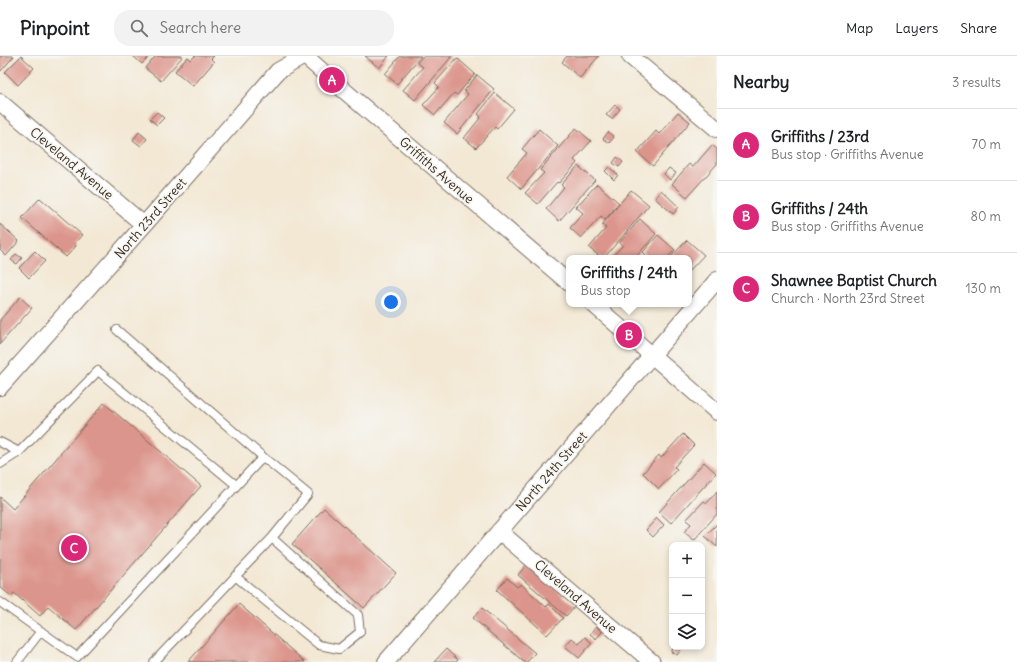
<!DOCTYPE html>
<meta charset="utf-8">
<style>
body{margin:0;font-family:Delius,sans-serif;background:#f2f2f2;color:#202124}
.controls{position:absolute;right:12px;bottom:12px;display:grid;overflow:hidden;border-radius:8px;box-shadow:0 2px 6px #0003}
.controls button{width:36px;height:36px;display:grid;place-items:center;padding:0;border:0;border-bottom:1px solid #e0e0e0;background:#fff;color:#202124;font:20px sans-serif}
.you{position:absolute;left:391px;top:246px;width:14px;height:14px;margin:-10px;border:3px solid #fff;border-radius:50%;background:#1a73e8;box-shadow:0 0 0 6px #1a73e833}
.badge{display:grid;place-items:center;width:26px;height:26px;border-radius:50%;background:#db2777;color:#fff;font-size:13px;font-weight:700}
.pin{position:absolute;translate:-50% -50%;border:2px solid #fff;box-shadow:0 1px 4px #0006}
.popup{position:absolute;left:566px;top:199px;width:126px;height:52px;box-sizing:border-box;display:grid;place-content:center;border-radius:8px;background:#fff;filter:drop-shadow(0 1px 3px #0005);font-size:13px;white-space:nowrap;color:#757577}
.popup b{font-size:15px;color:#202124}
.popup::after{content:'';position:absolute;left:50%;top:100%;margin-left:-8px;border:8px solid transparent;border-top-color:#fff}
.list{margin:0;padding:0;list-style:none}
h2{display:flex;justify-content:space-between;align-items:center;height:52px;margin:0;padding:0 16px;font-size:17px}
h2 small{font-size:13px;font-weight:400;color:#757577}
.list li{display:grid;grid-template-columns:26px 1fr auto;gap:12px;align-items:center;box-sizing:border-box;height:72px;padding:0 16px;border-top:1px solid #e0e0e0}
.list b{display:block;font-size:15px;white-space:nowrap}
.list p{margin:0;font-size:13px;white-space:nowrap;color:#757577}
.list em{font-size:13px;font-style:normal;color:#757577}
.icon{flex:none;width:22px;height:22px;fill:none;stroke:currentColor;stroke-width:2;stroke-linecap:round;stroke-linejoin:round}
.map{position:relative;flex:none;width:717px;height:606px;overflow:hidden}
header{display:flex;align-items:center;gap:24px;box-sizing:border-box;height:56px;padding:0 20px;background:#fff;border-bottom:1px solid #e0e0e0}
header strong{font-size:19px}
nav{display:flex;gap:22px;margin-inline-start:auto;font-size:14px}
.search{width:280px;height:36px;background:#f2f2f2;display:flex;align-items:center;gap:10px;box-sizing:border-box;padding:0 14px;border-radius:16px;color:#757577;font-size:15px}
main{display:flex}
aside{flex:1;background:#fff}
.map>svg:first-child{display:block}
</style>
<header>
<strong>Pinpoint</strong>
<div class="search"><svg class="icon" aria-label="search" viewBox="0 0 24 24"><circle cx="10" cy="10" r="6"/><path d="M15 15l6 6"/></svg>Search here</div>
<nav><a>Map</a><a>Layers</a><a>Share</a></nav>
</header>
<main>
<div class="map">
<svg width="717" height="606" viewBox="0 0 717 606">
<rect width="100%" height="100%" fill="#f6f6f2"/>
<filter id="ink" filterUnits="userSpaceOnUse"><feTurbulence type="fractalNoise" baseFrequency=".025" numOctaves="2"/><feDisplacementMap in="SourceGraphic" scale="8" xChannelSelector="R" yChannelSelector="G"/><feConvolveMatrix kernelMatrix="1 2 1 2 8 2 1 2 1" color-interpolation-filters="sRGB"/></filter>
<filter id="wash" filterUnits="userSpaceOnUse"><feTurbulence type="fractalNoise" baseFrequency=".012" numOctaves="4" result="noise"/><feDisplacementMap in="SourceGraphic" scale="16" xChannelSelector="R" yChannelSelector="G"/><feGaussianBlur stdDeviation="0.9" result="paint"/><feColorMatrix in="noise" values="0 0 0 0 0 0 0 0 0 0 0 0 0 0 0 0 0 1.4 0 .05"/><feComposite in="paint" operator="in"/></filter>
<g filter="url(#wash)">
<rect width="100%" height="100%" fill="#f3e8d4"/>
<g id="blocks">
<path fill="#dc958c" d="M 0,0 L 14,0 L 1,15 L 0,14 Z
M 21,0 L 34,12 L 18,29 L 5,16 Z
M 133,0 L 150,0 L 142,8 Z
M 156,0 L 183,0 L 161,25 L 145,12 Z
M 195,0 L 214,0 L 211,3 L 214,6 L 193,30 L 175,15 L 188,1 L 191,4 Z
M 365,0 L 389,0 L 379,12 Z
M 400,0 L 421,0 L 397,28 L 385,18 Z
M 423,0 L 452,0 L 415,44 L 403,34 L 423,11 L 417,7 Z
M 567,0 L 599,0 L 580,22 L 562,6 Z
M 457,2 L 475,18 L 457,39 L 454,37 L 435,59 L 423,49 L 439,31 L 435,27 Z
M 477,19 L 494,33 L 457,78 L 444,67 L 468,38 L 464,35 Z
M 495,37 L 514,53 L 497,73 L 495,71 L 476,92 L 464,82 L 481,61 L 478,58 Z
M 615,49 L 620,53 L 612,63 L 606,59 Z
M 157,56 L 164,62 L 157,69 L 150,63 Z
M 678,56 L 690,66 L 653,110 L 637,96 L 656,75 L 659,78 Z
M 576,72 L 591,85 L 574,104 L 577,107 L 559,127 L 557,126 L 538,148 L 525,137 L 544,117 L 540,114 Z
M 539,73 L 558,90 L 521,133 L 507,120 L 527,97 L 522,93 Z
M 139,76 L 147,83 L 141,90 L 133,84 Z
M 608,76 L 614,81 L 609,87 L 603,83 Z
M 712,89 L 717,93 L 717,108 L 687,141 L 672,128 L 689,108 L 693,111 Z
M 617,101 L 623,106 L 619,111 L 613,107 Z
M 578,110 L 595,124 L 559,165 L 546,153 L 564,131 L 561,129 Z
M 609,111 L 618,119 L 614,124 L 605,115 Z
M 669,112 L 676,117 L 670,124 L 664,118 Z
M 597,128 L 619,147 L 605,164 L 601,160 L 581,182 L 570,172 L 583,157 L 576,151 Z
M 631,134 L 649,149 L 604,202 L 602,202 L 589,192 L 606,172 L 602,169 Z
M 661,134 L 679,151 L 673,158 L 655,142 Z
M 40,142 L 82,179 L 74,188 L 76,190 L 66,201 L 22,162 Z
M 640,163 L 656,178 L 635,202 L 611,202 L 623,189 L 619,187 Z
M 0,168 L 19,185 L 6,200 L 0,194 Z
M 658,179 L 675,194 L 667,202 L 643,202 L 646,199 L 643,196 Z
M 687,184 L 704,199 L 689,215 L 689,202 L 670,202 Z
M 35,195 L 45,205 L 29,222 L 19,212 Z
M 16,198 L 22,202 L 17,208 L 11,204 Z
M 20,241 L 32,252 L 0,288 L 0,264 Z
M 104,347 L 201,430 L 76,574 L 48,550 L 40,560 L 14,537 L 11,540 L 0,531 L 0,441 L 13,453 Z
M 683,378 L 694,389 L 674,411 L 677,413 L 659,433 L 643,417 L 659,399 L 661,402 Z
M 704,406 L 716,417 L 671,467 L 659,456 Z
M 717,435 L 717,458 L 694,484 L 684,476 L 691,468 L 686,464 L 704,445 L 707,447 Z
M 324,452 L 396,517 L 364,552 L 292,488 Z
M 657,462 L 664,469 L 653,481 L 646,474 Z
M 717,468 L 717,491 L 705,480 Z
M 527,508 L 575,550 L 566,560 L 518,519 Z
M 507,522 L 517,531 L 521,528 L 546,551 L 549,548 L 563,562 L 547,579 L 497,534 Z
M 239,548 L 247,555 L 305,606 L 188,606 Z
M 482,552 L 535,597 L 527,606 L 524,606 L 473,562 Z
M 596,570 L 602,576 L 596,583 L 590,578 Z
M 585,581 L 592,587 L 579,602 L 565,590 L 572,582 L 579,588 Z
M 674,591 L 681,591 L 682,592 L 677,599 L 671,596 Z
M 446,593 L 458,604 L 456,606 L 434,606 Z"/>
</g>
</g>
<g filter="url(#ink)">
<use href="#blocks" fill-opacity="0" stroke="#7b6c5e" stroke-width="1"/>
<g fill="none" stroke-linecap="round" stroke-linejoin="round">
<g stroke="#7b6c5e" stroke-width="10">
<path id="lane" d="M 117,274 L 263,401
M 0,386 L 19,396
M 0,408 L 19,396 L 98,315 L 236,429
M 235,520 L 319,589 L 339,593 L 360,576 L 358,559 L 272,482
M 0,546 L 77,601 L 263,401 L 308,438 L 272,482 L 154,606
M 17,606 L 41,575"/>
</g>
<g stroke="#7b6c5e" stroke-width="18">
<path id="street" d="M 305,0 L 332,24 L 569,227
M 630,0 L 717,73
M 0,46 L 144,169
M 593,248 L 717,356
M 0,331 L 144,169 L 278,15 L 304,0
M 499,475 L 652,606
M 386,606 L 717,224"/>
</g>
<use href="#lane" stroke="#fff" stroke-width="8"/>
<use href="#street" stroke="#fff" stroke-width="16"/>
</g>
</g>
<g text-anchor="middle" stroke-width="3.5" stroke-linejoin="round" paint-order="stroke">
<g font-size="13" fill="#3b2a1e" stroke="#f6f6f2">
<text transform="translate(72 107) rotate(40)" y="5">Cleveland Avenue</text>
<text transform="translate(437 114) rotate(41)" y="5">Griffiths Avenue</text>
<text transform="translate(150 162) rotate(-49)" y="5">North 23rd Street</text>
<text transform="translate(551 415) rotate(-49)" y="5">North 24th Street</text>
<text transform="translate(576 540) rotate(41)" y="5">Cleveland Avenue</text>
</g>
</g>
</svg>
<div class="controls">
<button>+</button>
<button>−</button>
<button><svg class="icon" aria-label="layers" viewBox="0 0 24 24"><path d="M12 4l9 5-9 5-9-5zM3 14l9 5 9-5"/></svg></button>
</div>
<div class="you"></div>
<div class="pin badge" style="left:332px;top:24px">A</div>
<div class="pin badge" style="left:629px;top:279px">B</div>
<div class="popup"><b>Griffiths / 24th</b>Bus stop</div>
<div class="pin badge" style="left:74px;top:492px">C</div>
</div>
<aside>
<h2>Nearby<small>3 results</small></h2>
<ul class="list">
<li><span class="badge">A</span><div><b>Griffiths / 23rd</b><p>Bus stop · Griffiths Avenue</p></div><em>70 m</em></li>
<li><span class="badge">B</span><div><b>Griffiths / 24th</b><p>Bus stop · Griffiths Avenue</p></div><em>80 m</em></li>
<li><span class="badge">C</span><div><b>Shawnee Baptist Church</b><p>Church · North 23rd Street</p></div><em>130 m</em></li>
</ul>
</aside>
</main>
